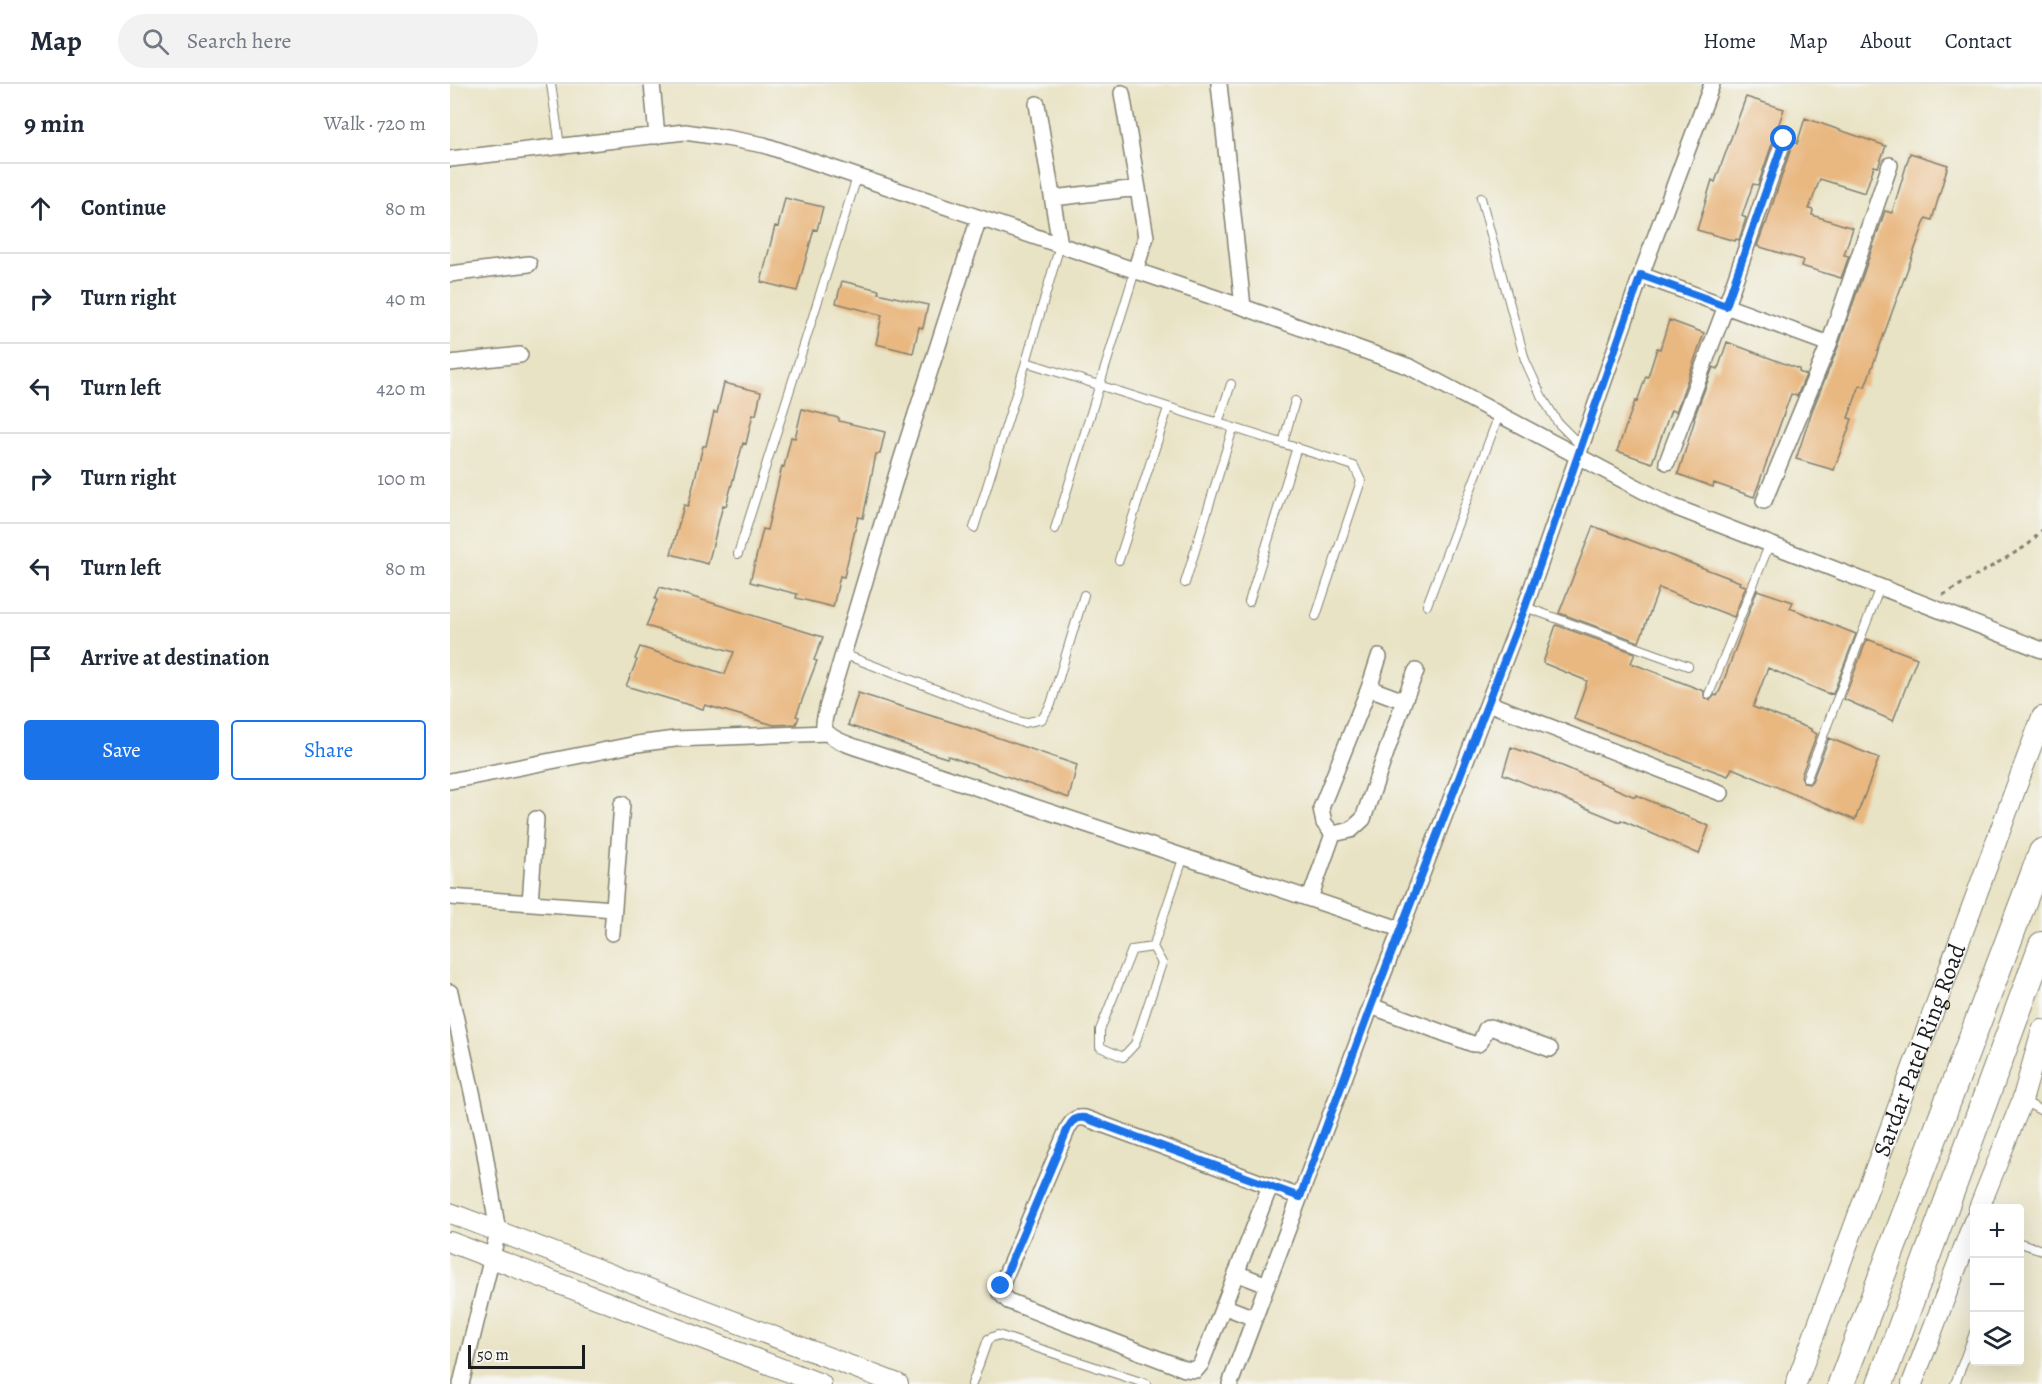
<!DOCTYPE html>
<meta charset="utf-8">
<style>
body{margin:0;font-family:Alegreya,serif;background:#f2f2f3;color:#1f2937}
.controls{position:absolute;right:18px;bottom:18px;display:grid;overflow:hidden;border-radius:6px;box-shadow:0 6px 24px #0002}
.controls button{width:54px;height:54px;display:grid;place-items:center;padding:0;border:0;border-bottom:2px solid #e0e1e3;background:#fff;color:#1f2937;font:30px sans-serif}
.scale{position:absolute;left:18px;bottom:15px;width:117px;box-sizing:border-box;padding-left:6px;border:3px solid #1c1c1c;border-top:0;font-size:16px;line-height:21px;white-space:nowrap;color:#1c1c1c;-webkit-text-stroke:4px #f6f6f2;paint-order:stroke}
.stop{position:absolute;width:18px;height:18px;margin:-14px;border:4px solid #1a73e8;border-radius:50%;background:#fff}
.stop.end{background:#1a73e8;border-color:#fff;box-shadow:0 2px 6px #0008}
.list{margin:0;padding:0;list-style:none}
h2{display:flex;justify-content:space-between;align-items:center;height:78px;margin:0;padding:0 24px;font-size:26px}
h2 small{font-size:20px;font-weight:400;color:#747a83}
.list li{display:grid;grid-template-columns:39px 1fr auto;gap:18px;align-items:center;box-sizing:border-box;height:90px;padding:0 24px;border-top:2px solid #e0e1e3}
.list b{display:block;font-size:22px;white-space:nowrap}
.list em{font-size:20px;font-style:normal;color:#747a83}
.actions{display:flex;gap:12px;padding:18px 24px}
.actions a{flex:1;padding:14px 0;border:2px solid #1a73e8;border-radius:6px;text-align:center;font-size:21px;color:#1a73e8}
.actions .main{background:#1a73e8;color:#fff}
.icon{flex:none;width:33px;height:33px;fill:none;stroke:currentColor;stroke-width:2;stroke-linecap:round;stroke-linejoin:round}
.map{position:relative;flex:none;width:1592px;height:1300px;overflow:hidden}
header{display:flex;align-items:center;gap:36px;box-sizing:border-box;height:84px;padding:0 30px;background:#fff;border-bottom:2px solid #e0e1e3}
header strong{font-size:28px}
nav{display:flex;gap:33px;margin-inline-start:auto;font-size:21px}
.search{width:420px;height:54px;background:#f2f2f3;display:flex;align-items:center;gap:15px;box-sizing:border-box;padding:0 21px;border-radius:33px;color:#747a83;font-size:22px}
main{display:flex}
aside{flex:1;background:#fff}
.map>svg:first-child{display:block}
</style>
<header>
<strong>Map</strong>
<div class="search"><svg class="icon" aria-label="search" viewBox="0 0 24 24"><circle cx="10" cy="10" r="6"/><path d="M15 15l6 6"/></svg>Search here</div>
<nav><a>Home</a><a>Map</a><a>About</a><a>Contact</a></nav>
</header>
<main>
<aside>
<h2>9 min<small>Walk · 720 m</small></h2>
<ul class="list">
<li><svg class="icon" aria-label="ahead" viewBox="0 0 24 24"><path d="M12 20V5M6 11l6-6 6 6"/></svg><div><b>Continue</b></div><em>80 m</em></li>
<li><svg class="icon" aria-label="right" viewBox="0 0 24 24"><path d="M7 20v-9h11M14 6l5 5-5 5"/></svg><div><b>Turn right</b></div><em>40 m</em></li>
<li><svg class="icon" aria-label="left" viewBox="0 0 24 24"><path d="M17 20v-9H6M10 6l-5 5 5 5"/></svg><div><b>Turn left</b></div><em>420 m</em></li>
<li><svg class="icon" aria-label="right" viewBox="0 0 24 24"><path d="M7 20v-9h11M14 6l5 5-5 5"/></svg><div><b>Turn right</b></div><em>100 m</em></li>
<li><svg class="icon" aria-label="left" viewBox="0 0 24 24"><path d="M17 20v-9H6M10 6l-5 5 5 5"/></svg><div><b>Turn left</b></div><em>80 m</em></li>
<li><svg class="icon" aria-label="arrive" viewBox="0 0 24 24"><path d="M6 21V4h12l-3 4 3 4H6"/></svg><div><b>Arrive at destination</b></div></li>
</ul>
<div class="actions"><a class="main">Save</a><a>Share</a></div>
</aside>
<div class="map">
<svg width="1592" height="1300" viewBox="0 0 1592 1300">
<rect width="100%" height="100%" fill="#f6f6f2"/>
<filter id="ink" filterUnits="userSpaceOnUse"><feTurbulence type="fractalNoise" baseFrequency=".0167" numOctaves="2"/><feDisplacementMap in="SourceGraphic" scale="12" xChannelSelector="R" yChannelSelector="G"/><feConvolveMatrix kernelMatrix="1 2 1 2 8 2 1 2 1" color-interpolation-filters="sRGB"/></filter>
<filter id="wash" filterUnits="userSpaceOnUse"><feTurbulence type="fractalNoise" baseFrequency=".008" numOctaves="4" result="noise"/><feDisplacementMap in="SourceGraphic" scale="24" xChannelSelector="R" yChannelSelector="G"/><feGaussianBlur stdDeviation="1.35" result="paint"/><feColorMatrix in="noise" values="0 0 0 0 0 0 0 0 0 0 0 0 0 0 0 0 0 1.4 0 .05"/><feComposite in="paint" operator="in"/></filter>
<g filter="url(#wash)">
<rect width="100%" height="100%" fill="#e9e3c5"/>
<g id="blocks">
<path fill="#e9b881" d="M 1296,13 L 1334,25 L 1308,101 L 1303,100 L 1292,132 L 1296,134 L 1289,156 L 1286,155 L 1285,157 L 1247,146 L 1262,96 L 1265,98 Z
M 1355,34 L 1436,62 L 1428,83 L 1424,82 L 1415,109 L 1370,95 L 1359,125 L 1363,126 L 1362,131 L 1403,144 L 1394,171 L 1399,172 L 1391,194 L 1351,182 L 1353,176 L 1307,162 L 1315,140 L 1316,140 L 1343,58 L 1347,60 Z
M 1460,69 L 1498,81 L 1482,136 L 1476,134 L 1415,303 L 1410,301 L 1398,334 L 1402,335 L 1384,386 L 1346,375 L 1362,327 L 1388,263 L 1435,127 L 1442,129 Z
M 335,114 L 373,123 L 367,146 L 364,145 L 347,207 L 311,198 L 325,142 L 328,143 Z
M 392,197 L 429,206 L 428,209 L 478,221 L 473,244 L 469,243 L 463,269 L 426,260 L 432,231 L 386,219 Z
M 1219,236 L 1254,249 L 1226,328 L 1221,326 L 1202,379 L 1167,367 L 1185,317 L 1187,318 L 1196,292 L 1198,293 L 1207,264 L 1210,265 Z
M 1277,258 L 1349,285 L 1349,288 L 1356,291 L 1347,312 L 1341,310 L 1304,413 L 1264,399 L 1263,403 L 1228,390 L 1245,335 L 1244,334 L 1263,283 L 1268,285 Z
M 274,299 L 311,308 L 306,331 L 303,330 L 296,360 L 293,359 L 276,422 L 273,421 L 258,480 L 221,470 L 234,421 L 238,422 L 253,362 L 256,362 L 264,328 L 267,329 Z
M 352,325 L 389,334 L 389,337 L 435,348 L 430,370 L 426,370 L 413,434 L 408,433 L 394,493 L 390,492 L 383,523 L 346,514 L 347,510 L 300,498 L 313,445 L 317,446 L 332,382 L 334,383 L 341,353 L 345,354 Z
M 1143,442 L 1290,498 L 1289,500 L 1296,502 L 1284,533 L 1209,504 L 1189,558 L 1109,529 Z
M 210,503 L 373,553 L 364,576 L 367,577 L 346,632 L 349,633 L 346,640 L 324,641 L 255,621 L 253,625 L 176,602 L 187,576 L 185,575 L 190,563 L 275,590 L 284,568 L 196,542 L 207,516 L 205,515 Z
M 1307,506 L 1343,518 L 1340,524 L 1406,550 L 1383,610 L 1379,609 L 1379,610 L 1318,584 L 1303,623 L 1361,645 L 1361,647 L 1367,650 L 1351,692 L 1354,699 L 1359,700 L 1362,697 L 1379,654 L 1429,674 L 1405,736 L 1282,684 L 1278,692 L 1124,635 L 1137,597 L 1093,579 L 1106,541 L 1185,569 L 1181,579 L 1254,607 L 1254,613 L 1260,616 L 1265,611 L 1267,612 L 1271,604 Z
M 1417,555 L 1467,574 L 1443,637 L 1394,615 Z
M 408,609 L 511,641 L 627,681 L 619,714 L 498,672 L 497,674 L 477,668 L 398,641 Z
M 1061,663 L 1103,678 L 1185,713 L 1186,711 L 1259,742 L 1249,770 L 1171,736 L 1170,738 L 1053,690 Z"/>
</g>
</g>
<g filter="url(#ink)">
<use href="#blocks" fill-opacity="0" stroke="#828070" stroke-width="1.5"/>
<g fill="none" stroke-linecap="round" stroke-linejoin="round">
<g stroke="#828070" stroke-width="10">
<path id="service" d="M 101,0 L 110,62
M 1031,114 L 1075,276 L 1091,311 L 1108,339 L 1131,362
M 576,278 L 904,382 L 911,397 L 866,532
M 768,339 L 781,300
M 833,359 L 845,317
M 524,444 L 576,278 L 610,161
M 605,445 L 685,187
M 288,470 L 407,93
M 669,476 L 718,324
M 735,499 L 783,344
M 799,518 L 847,363
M 977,521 L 1049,331
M 1075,523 L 1238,582
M 393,570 L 574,639 L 592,635 L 601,620 L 634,511
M 1259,610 L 1320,459
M 1357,694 L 1430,503
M 703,863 L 712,879 L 685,960 L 673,973 L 650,963 L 650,946 L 682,866 L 703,863 L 734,772
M 1573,1017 L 1592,1027
M 1570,1159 L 1592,1166
M 522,1300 L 538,1255 L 548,1251 L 697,1300
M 1505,1300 L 1524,1249"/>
</g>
<g stroke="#828070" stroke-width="18">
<path id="minor" d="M 202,0 L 207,52
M 769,0 L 793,223
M 672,9 L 696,153 L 685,187
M 587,20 L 610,161
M 0,75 L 235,48 L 276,54 L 314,61 L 793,223 L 960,283 L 1222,422 L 1592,566
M 603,114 L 688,104
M 529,134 L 448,386 L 377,624 C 376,630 373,637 374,643 C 377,656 409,664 420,668 L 950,845
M 0,190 L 79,180
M 1191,191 L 1379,260
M 0,279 L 70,271
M 1217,378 L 1276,222 L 1334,55
M 1314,417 L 1379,260 L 1440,81
M 919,604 L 929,573
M 954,617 L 966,587
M 1038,619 L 1271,709
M 0,697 L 187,660 L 225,655 L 377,649
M 0,813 L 164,825
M 860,814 L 883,750 L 901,746 L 913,735 L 954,617 L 919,604 L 871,724 L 874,739 L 883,750
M 80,819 L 86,735
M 162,849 L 172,720
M 0,908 L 33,1058 L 48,1148 L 11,1300
M 921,922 L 1023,960 L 1028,960 L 1031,957 L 1036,945 L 1040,943 L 1100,965
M 820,1102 L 751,1280 L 746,1286 L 735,1285 L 558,1217 L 550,1209 L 551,1202 L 618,1044 C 623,1036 625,1033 635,1034 L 820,1102 L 850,1113
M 786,1189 L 817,1201
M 773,1222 L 804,1234
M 780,1300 L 921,922 L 1075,523 L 1191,191 L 1262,0"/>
</g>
<g stroke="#828070" stroke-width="22">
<g id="tertiary">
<path d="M 1529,1124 L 1572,1017 L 1592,946"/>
<path d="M 0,1129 L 448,1300"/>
<path d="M 0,1158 L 371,1300"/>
<path id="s1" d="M 1346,1300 L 1592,633"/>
<path d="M 1462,1300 L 1524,1137"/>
</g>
</g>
<g stroke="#828070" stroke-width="28">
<path id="trunk" d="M 1391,1300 L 1592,768
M 1430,1300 L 1592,861"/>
</g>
<path stroke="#828070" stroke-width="3" stroke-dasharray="4.5 4.5" stroke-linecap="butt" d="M 1493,511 L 1578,461 L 1592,446"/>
<use href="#service" stroke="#fff" stroke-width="8"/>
<use href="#minor" stroke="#fff" stroke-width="15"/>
<use href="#tertiary" stroke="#fff" stroke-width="20"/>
<use href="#trunk" stroke="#fff" stroke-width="26"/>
</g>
</g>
<g fill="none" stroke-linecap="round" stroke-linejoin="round" filter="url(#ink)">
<path stroke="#1a73e8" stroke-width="8" d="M 551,1202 L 618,1044 C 623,1036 625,1033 635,1034 L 850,1113 L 921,922 L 1075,523 L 1191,191 L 1276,222 L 1334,55"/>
</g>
<g text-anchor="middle" stroke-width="6" stroke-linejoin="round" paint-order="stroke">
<g font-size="24" fill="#1c1c1c" stroke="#f6f6f2">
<text dy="8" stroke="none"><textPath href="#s1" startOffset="356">Sardar Patel Ring Road</textPath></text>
</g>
</g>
</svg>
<div class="controls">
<button>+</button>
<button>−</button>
<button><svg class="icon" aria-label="layers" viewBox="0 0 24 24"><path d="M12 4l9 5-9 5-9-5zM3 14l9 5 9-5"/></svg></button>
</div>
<div class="scale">50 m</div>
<div class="stop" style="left:1334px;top:55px"></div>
<div class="stop end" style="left:551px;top:1202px"></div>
</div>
</main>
